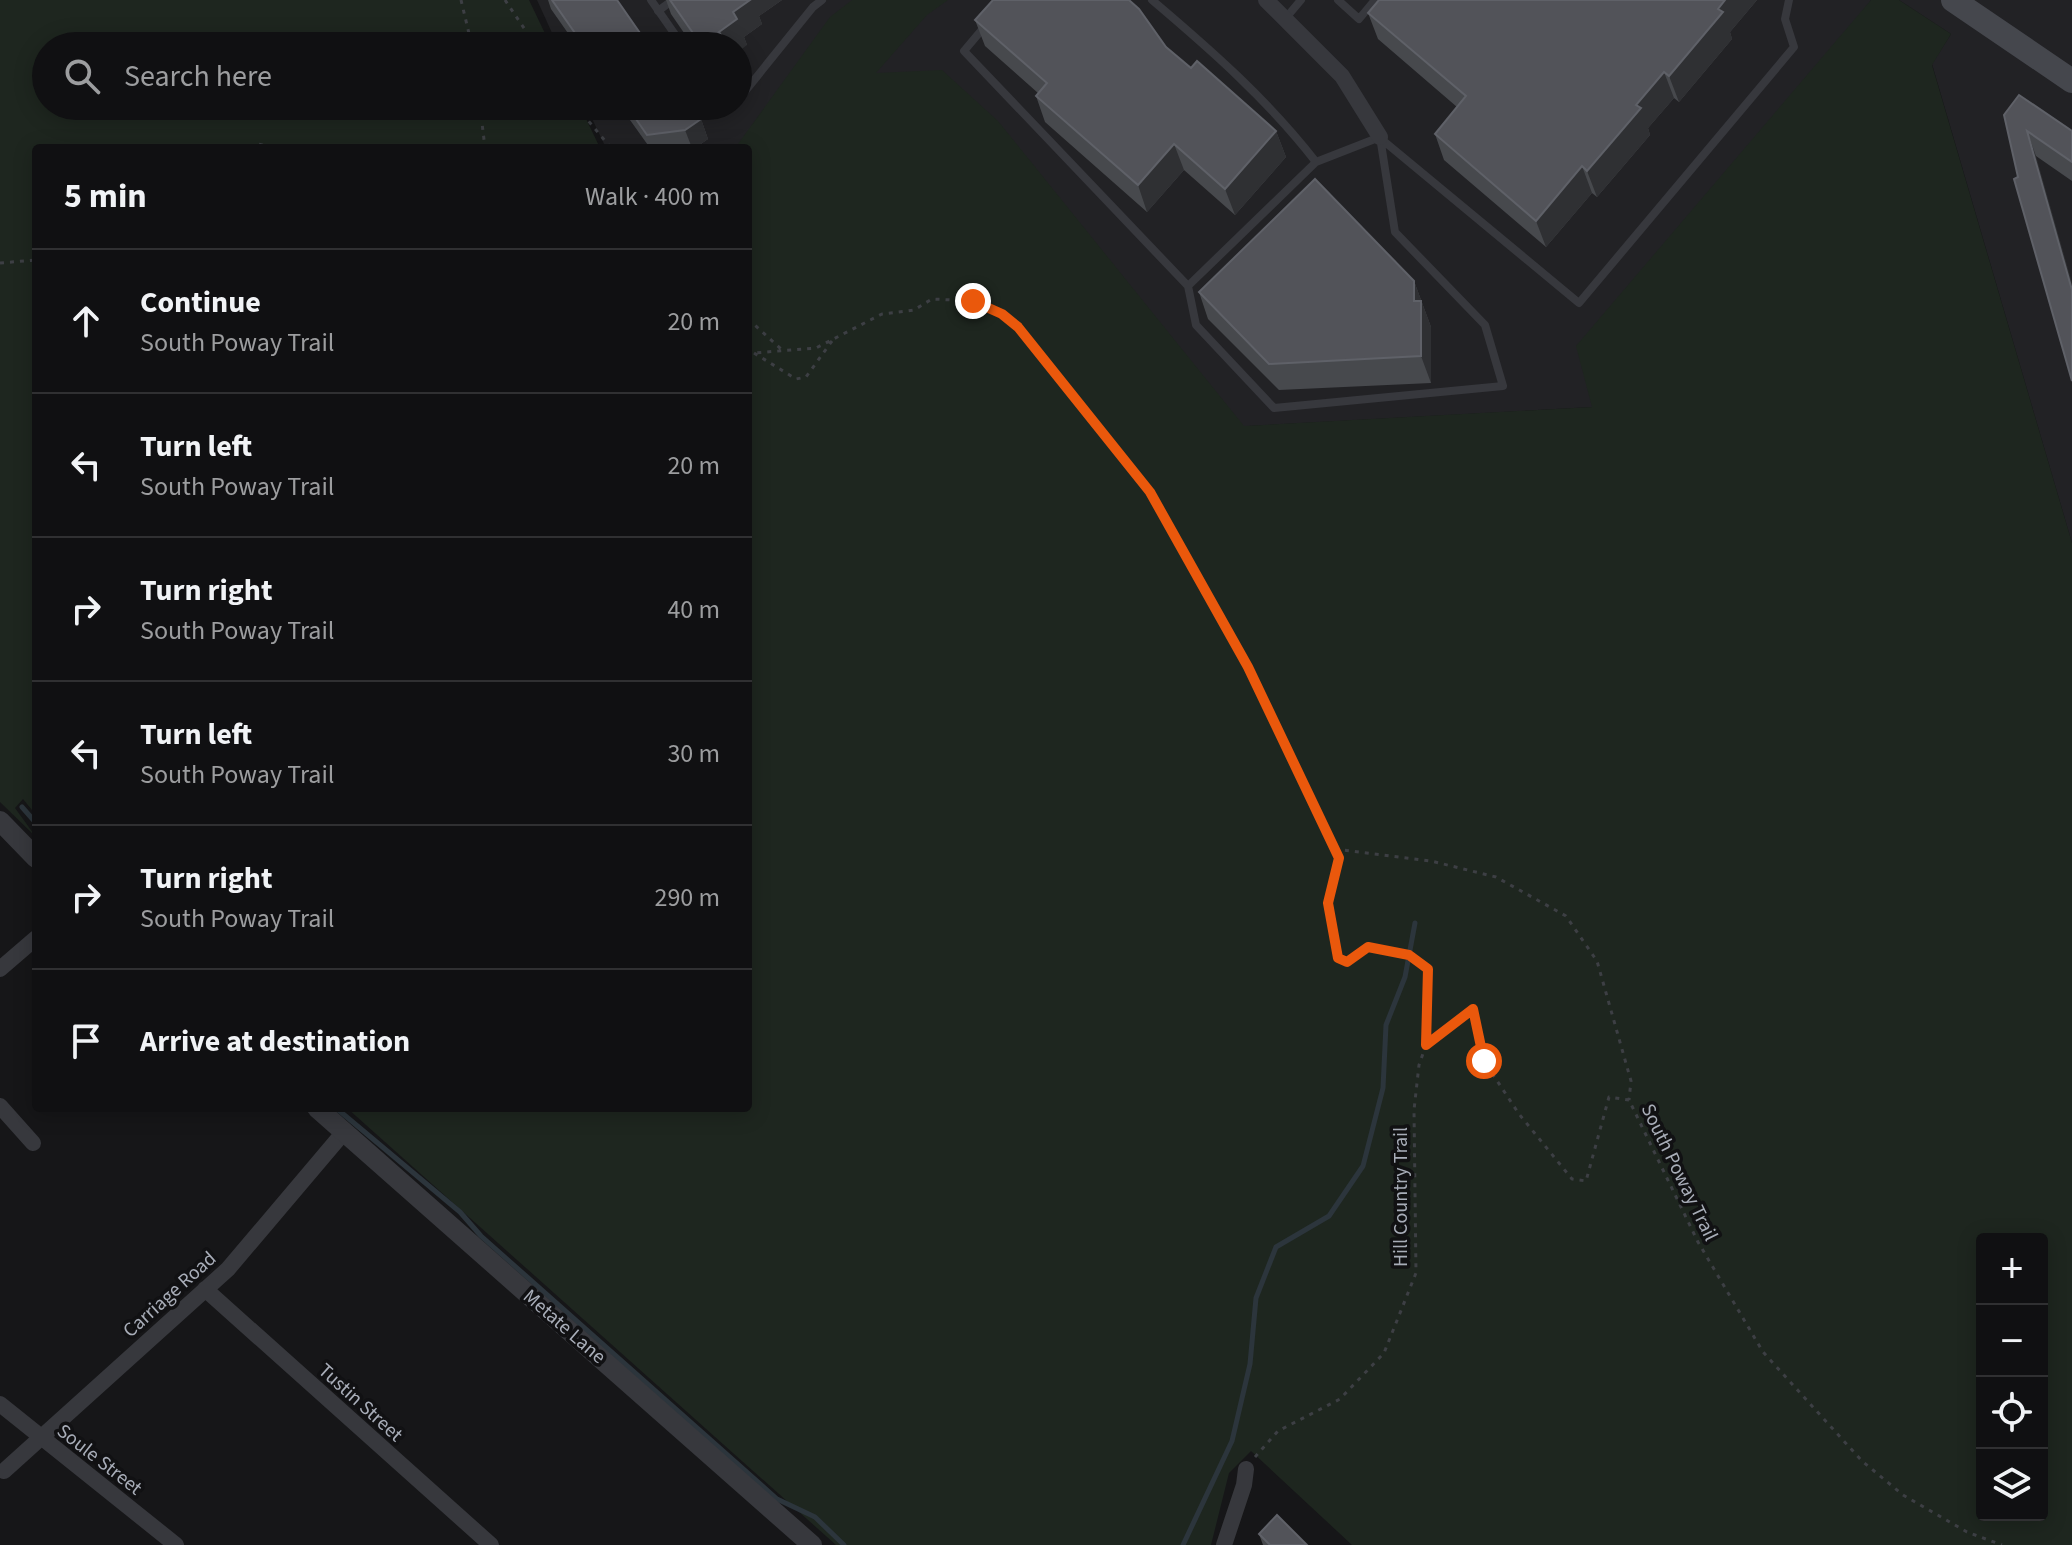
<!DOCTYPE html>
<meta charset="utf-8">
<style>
body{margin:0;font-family:"Source Sans 3",sans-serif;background:#1e1e20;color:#f1f3f6}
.controls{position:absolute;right:24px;bottom:24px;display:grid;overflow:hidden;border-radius:8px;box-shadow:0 4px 20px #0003}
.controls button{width:72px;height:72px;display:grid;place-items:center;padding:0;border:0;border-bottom:2px solid #303032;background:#101012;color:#f1f3f6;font:40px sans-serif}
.stop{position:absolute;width:24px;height:24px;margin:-18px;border:6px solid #ea580c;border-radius:50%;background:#fff}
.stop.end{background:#ea580c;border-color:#fff;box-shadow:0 2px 8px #0008}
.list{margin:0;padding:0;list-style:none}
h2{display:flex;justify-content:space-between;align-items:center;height:104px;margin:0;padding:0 32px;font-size:34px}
h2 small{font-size:26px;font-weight:400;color:#9c9d9f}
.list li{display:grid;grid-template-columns:52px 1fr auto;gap:24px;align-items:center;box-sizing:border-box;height:144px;padding:0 32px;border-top:2px solid #303032}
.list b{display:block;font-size:30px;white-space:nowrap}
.list p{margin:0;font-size:26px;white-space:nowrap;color:#9c9d9f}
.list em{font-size:26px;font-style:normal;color:#9c9d9f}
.icon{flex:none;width:44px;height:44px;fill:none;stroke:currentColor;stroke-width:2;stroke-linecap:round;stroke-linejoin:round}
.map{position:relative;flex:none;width:2072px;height:1545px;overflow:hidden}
.search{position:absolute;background:#101012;box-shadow:0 4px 20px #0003;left:32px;top:32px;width:720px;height:88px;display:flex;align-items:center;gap:20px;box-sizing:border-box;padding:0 28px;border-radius:44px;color:#9c9d9f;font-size:30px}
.panel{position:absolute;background:#101012;box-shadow:0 4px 20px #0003;left:32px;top:144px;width:720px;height:968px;border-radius:8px}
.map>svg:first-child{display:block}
</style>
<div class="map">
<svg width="2072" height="1545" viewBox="0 0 2072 1545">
<rect width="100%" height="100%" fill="#161618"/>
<path fill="#222225" d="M 537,0 L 1871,0 L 1593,407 L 1120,433 L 748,148 L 606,148 L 586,106 L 738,106 L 738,46 L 558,46 Z
M 1899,0 L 2072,0 L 2072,543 L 1932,64 L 1951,34 Z"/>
<path fill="#1e261f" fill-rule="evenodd" d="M 0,0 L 529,0 L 551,46 L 46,46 L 46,106 L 580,106 L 600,148 L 36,148 L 36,815 L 23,799 L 15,808 L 36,837 L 0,802 Z
M 852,0 L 948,0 L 927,15 L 876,73 L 942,70 L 998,121 L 1244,426 L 1592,407 L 1576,346 L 1871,0 L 1899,0 L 1951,34 L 1932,65 L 2072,543 L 2072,1545 L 1352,1545 L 1251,1451 L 1229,1473 L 1211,1545 L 836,1545 L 347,1108 L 748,1108 L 748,148 L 730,148 L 738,144 L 830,17 ZM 1982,1239 L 2042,1239 L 2042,1515 L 1982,1515 Z"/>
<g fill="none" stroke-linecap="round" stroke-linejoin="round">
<path stroke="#2c353c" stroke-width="5" d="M 22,807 L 36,823
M 336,1108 L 460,1212 L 481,1236 L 777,1499 L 815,1517 L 844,1545
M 1183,1545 L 1232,1441 L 1250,1364 L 1256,1298 L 1276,1247 L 1329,1216 L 1363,1166 L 1383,1088 L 1386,1025 L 1405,977 L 1415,923"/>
<path stroke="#3d3f44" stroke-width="3" stroke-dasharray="4 6" stroke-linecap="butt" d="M 461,0 L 472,46
M 505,0 L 536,46
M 480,106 L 485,148
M 576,106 L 611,148
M 250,148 L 258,144 L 274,148
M 0,263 L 36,260
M 748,319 L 781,349
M 748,350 L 754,353 L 816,348 L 882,314 L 914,310 L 932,299 L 973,301 L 1002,314 L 1018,327 L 1150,492 L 1248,667 L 1339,858 L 1328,903 L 1338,958 L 1347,962 L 1368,947 L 1409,955 L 1428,969 L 1426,1045 L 1473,1009 L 1484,1061 L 1519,1114 L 1572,1179 L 1586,1181 L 1609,1097 L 1629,1100 L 1698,1242 L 1763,1352 L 1862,1461 L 1903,1495 L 1967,1532 L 2002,1545
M 754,353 L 796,379 L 806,377 L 832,341
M 1335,849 L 1431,861 L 1496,877 L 1566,916 L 1597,961 L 1631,1081 L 1629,1100
M 1255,1457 L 1278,1431 L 1340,1399 L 1384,1353 L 1416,1273 L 1414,1110 L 1419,1065 L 1426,1045"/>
<path stroke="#37383d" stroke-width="8" d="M 651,0 L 683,46
M 1152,0 C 1211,50 1268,100 1316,162
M 1338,0 L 1359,19 L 1375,0
M 658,11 L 673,0
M 1285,19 L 1301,0
M 985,26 L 964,51 L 1188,286 L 1316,162 L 1380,137
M 738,100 L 813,7 L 822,0
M 725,106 L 730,106
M 1380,138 L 1579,303 L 1794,47 L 1785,19 L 1789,0
M 1188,286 L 1196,325 L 1274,408 L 1503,386 L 1485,325 L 1395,232 L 1380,137"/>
<path stroke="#37383d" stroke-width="16" d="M 1266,0 L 1342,76 L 1380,137
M 0,969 L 36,938
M 0,1106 L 33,1143
M 205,1289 L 491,1545
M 0,1404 L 176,1545
M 4,1471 L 228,1269 L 344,1132
M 1224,1545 L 1244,1485 L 1246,1469"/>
<path stroke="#37383d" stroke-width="20" d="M 0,821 L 36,858
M 317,1108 L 812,1545"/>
<path stroke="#45474d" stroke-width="24" d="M 1953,0 L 2072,81"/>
</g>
<path fill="#47494d" d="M 548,0 L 617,0 L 649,46 L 577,46 L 551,9 Z
M 666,0 L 782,0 L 759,16 L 762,24 L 744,37 L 747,45 L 738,46 L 693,46 L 671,14 Z
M 1379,0 L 1757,0 L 1730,32 L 1732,39 L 1679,102 L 1674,98 L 1648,128 L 1650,135 L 1597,197 L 1592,193 L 1546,247 L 1444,160 L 1435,134 L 1457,107 L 1378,39 L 1368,13 Z
M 975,20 L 1166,47 L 1191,68 L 1276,131 L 1286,157 L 1235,215 L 1184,170 L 1147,212 L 1045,122 L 1036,96 L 1038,93 L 985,46 Z
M 620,106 L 691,106 L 701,119 L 708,139 L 695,148 L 650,148 Z
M 2004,115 L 2072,131 L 2072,181 L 2036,156 L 2018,177 Z
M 1414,281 L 1431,327 L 1431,383 L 1279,390 L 1208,319 L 1199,292 Z
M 1259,1534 L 1307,1545 L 1263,1545 Z"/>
<path fill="#2f3033" d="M 750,0 L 782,0 L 759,16 L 762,24 L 744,37 L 747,45 L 738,52 L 738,46 L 712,46 L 719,32 L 733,12 Z
M 1725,0 L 1757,0 L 1730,32 L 1732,39 L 1679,102 L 1669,76 Z
M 1664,72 L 1674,98 L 1648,128 L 1650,135 L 1597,197 L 1587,171 L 1636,105 Z
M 701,119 L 708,139 L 695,148 L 692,148 L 685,130 Z
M 1276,131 L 1286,157 L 1235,215 L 1225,189 Z
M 2027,131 L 2036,156 L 2072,283 L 2072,290 Z
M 1174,144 L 1184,170 L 1147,212 L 1138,185 Z
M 1582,166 L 1592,193 L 1546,247 L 1536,221 Z
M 1414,281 L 1431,327 L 1431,383 L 1421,356 L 1414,301 Z"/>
<path fill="#525359" stroke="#5f6168" stroke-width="2" d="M 552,0 L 617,0 L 649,46 L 584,46 Z
M 670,0 L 750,0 L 733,12 L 737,19 L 719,32 L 723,38 L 712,46 L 702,46 Z
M 993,0 L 1129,0 L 1139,9 L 1166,47 L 1191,68 L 1197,61 L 1276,131 L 1225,189 L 1174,144 L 1138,185 L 1036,96 L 1047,83 L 975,20 Z
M 1379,0 L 1725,0 L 1718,9 L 1723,12 L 1669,76 L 1664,72 L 1636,105 L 1641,108 L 1587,171 L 1582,166 L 1536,221 L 1435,134 L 1466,96 L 1368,13 Z
M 2019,95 L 2072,131 L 2072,162 L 2027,131 L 2072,290 L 2072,381 L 2014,179 L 2018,177 L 2004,115 Z
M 627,106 L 691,106 L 701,119 L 685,130 L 647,135 Z
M 1315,179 L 1414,281 L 1414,301 L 1421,301 L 1421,356 L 1269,364 L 1199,292 Z
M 1277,1515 L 1307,1545 L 1270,1545 L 1259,1534 Z"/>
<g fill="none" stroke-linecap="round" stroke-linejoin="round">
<path stroke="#ea580c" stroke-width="10" d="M 973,301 L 1002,314 L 1018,327 L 1150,492 L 1248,667 L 1339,858 L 1328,903 L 1338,958 L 1347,962 L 1368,947 L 1409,955 L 1428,969 L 1426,1045 L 1473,1009 L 1484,1061"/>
</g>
<g text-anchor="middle" stroke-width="7" stroke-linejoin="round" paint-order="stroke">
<g font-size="20" fill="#a8adb8" stroke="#111113">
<text transform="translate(1680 1172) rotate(64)" y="7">South Poway Trail</text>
<text transform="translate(1400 1197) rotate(-90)" y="7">Hill Country Trail</text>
<text transform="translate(169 1294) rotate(-42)" y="7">Carriage Road</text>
<text transform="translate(565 1326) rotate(41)" y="7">Metate Lane</text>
<text transform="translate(361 1402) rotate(42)" y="7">Tustin Street</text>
<text transform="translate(100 1459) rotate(38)" y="7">Soule Street</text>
</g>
</g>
</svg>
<div class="controls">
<button>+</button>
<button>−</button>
<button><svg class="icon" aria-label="locate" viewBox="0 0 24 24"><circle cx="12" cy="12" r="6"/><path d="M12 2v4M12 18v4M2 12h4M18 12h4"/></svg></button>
<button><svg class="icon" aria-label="layers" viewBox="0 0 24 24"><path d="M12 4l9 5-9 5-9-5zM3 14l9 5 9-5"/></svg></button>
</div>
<div class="stop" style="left:1484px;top:1061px"></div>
<div class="stop end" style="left:973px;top:301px"></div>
<div class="search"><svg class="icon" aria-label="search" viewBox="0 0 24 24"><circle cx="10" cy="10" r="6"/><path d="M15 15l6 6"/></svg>Search here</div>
<section class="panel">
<h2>5 min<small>Walk · 400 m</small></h2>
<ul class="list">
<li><svg class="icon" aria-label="ahead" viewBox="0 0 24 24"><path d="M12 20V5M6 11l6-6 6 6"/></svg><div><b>Continue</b><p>South Poway Trail</p></div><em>20 m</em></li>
<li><svg class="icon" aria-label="left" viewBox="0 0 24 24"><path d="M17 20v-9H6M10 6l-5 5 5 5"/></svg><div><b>Turn left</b><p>South Poway Trail</p></div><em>20 m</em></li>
<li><svg class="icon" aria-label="right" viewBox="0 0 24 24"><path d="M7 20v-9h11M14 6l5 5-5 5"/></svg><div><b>Turn right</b><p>South Poway Trail</p></div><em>40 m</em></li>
<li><svg class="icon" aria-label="left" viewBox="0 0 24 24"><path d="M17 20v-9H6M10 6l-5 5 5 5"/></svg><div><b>Turn left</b><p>South Poway Trail</p></div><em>30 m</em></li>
<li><svg class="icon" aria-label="right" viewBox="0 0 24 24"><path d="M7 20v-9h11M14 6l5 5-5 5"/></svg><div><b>Turn right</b><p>South Poway Trail</p></div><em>290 m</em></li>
<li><svg class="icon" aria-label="arrive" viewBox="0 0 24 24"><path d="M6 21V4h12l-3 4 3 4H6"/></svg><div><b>Arrive at destination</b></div></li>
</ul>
</section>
</div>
